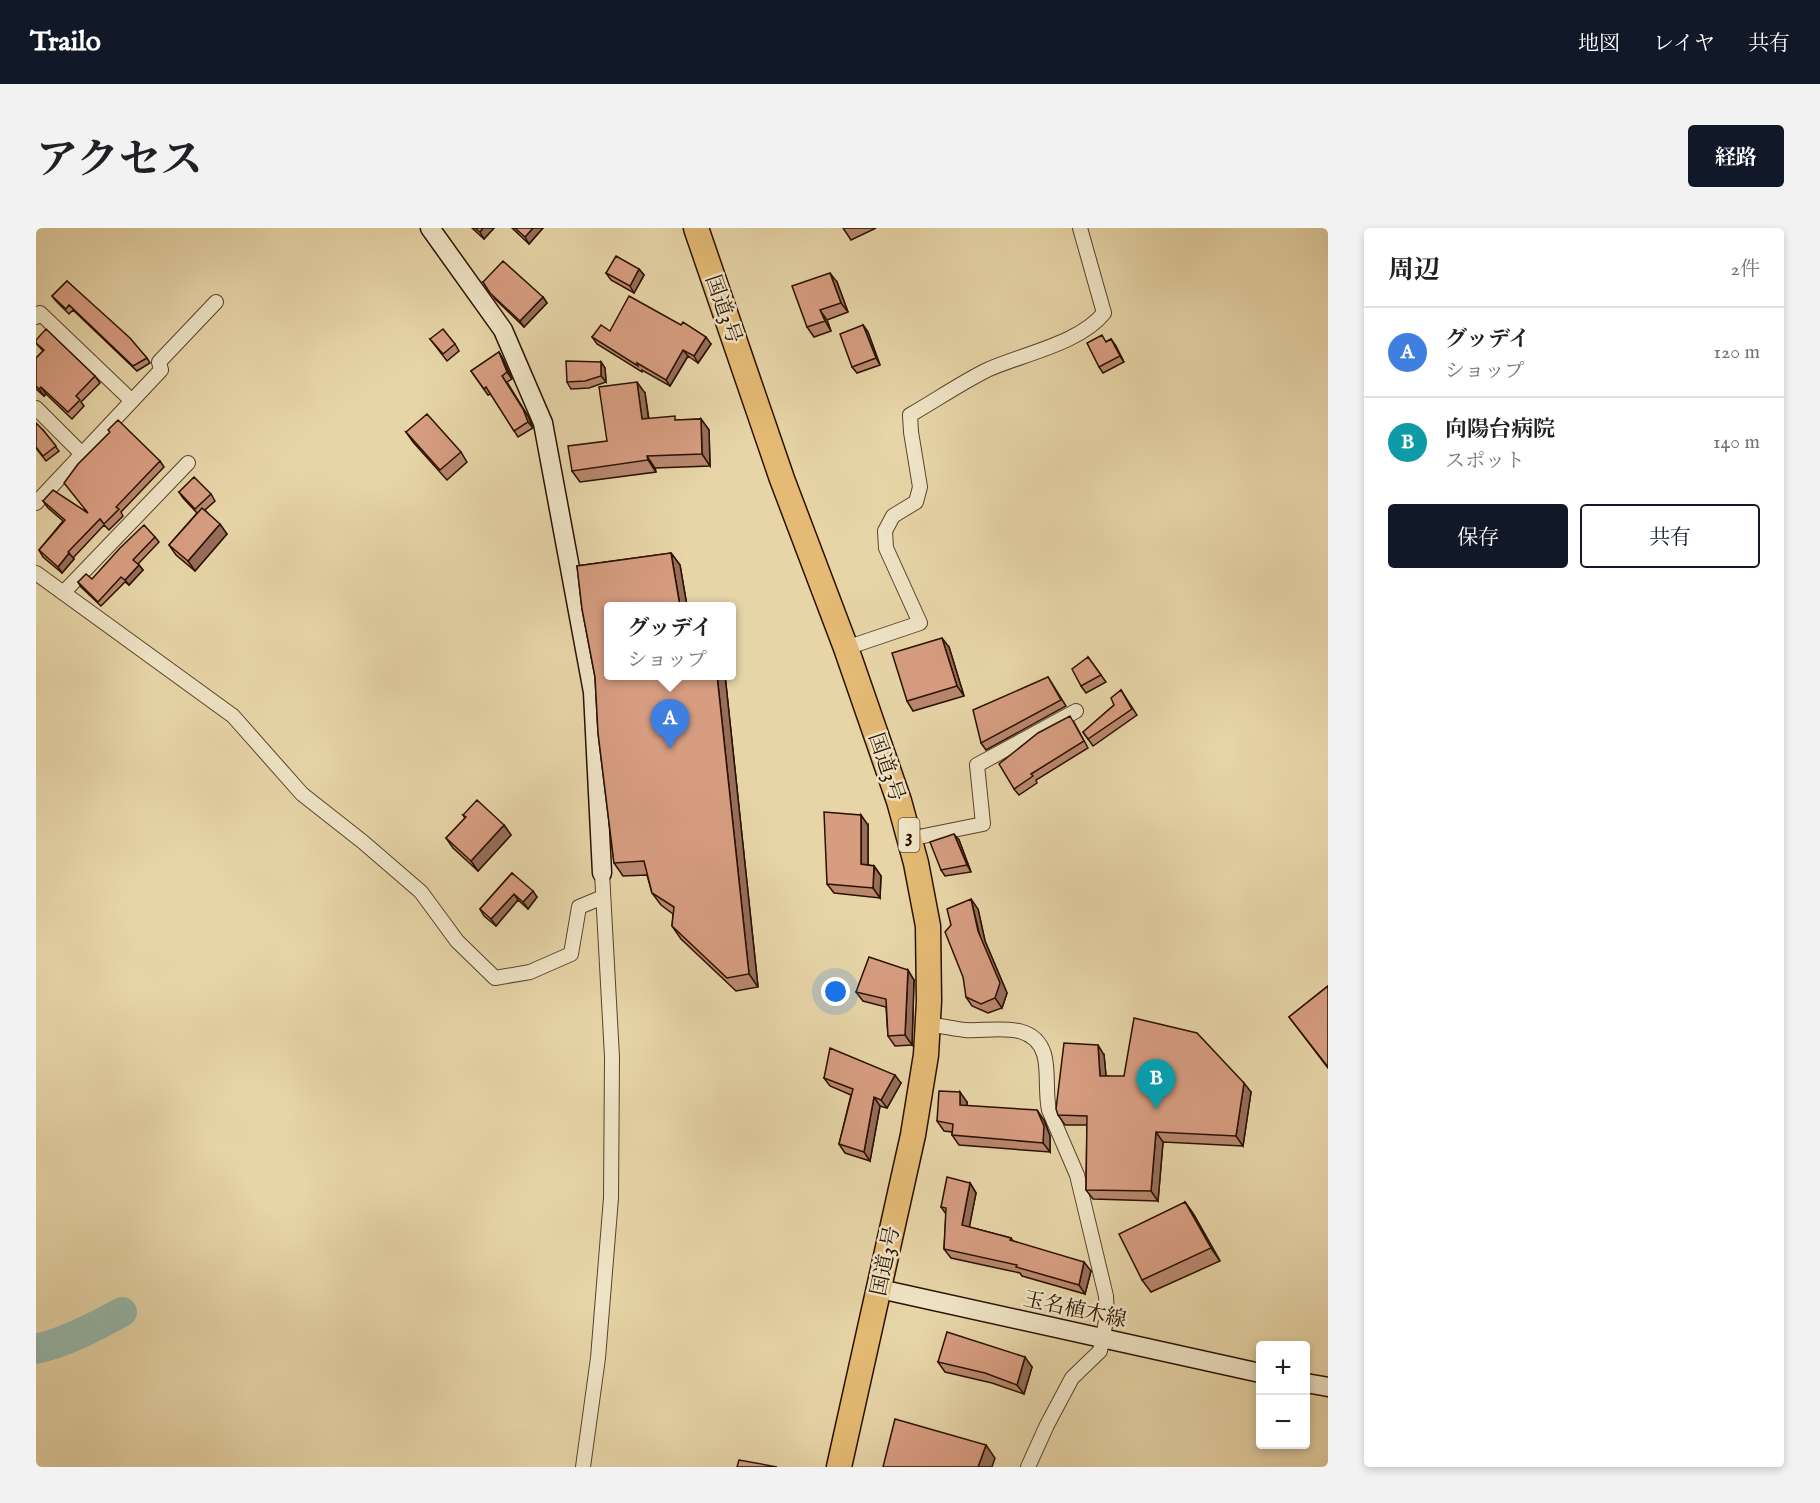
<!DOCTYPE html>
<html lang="ja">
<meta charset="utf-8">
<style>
body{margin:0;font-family:"IM FELL English","Noto Serif JP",serif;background:#f2f2f2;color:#202124}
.controls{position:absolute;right:18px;bottom:18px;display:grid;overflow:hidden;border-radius:6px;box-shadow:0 3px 9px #0003}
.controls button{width:54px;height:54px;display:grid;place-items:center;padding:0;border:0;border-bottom:2px solid #e0e0e0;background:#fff;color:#202124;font:30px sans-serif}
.you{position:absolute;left:800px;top:764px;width:21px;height:21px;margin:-15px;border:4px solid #fff;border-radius:50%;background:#1a73e8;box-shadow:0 0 0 9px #1a73e833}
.badge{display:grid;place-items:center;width:39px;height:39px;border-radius:50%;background:#111827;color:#fff;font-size:20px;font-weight:700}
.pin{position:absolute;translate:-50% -50px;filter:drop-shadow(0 2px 3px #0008)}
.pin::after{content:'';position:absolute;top:32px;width:21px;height:18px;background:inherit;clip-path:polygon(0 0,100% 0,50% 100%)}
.popup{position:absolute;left:568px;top:374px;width:132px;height:78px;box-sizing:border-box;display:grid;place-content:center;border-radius:6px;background:#fff;filter:drop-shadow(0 2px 4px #0005);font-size:20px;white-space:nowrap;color:#757577}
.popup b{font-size:22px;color:#202124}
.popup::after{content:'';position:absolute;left:50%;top:100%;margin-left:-12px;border:12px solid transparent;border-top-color:#fff}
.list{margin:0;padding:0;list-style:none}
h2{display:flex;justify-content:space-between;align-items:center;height:78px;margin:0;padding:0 24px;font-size:26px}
h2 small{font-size:20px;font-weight:400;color:#757577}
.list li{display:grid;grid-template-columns:39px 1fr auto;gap:18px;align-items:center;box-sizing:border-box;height:90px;padding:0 24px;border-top:2px solid #e0e0e0}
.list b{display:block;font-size:22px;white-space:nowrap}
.list p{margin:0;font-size:20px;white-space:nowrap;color:#757577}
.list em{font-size:20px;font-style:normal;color:#757577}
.actions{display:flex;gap:12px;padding:18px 24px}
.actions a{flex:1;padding:14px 0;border:2px solid #111827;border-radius:6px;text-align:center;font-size:21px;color:#111827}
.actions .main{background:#111827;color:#fff}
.map{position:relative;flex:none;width:1292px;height:1239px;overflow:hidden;border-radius:6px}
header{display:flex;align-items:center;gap:36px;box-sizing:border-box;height:84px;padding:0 30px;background:#111827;color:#fff}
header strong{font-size:28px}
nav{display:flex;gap:33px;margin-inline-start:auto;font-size:21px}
.intro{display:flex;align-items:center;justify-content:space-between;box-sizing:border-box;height:144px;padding:0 36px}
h1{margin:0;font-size:42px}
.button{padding:15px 27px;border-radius:6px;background:#111827;color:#fff;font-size:21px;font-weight:700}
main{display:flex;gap:36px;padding:0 36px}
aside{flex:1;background:#fff;border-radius:6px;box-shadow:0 3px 9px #0003}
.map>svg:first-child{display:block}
</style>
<header>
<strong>Trailo</strong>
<nav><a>地図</a><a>レイヤ</a><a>共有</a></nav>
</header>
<div class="intro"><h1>アクセス</h1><a class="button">経路</a></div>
<main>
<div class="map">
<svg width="1292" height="1239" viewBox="0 0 1292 1239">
<rect width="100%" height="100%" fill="#e7d5a8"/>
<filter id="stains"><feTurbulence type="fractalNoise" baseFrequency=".00333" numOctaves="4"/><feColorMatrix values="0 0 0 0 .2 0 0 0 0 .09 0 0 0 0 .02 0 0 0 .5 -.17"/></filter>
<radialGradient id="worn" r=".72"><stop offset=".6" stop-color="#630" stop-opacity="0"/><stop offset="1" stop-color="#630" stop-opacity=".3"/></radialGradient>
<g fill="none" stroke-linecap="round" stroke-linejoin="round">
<path stroke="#97b8ac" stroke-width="30" d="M 0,1121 C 30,1114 59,1099 86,1084"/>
<g stroke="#59422a" stroke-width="16">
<path id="street" d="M 0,89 L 4,85 L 96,173
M 0,180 L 46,226
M 0,275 L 125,142 L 123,134 L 180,74
M 0,345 L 197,488 L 266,566 L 327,614 L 385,664 L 421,713 L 459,750 L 494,744 L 535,726 L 543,679 L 567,669
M 27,365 L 152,235
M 810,420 L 884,395 L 850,320 L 849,303 L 857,288 L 880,274 L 884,259 L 875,204 L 874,187 C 900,172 925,155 951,142 C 986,126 1043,116 1068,85 L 1044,0
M 873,611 L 947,596 L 941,537 L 1040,483
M 892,797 C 905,797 917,801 929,802 C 955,804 997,791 1008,826 C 1013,843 1009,864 1013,882 L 1041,947 L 1070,1068 L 1071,1088 L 1064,1123 L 1036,1150 L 1011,1197 L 992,1239
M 547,1239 L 562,1130 L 575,970 L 576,829 L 566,645"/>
</g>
<g stroke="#2a1100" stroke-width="21">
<path id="secondary" d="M 394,0 L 467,102 L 507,195 L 557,464 L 566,645
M 844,1061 L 1224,1145
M 1270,1155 L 1292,1159"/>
</g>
<g stroke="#2a1100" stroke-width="27">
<path id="highway" d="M 660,0 L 746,251 L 810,420 L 863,573 L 880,635 L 892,698 L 893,773 L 890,827 L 877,907 L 803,1239"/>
</g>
<use href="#street" stroke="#efe4c6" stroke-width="14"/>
<use href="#secondary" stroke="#efe4c6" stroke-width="18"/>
<use href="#highway" stroke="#e4ba74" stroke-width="24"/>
</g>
<path fill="#b9876f" stroke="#2a1100" stroke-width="1.5" d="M 436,0 L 458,0 L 448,11 Z
M 476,0 L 507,0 L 493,16 Z
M 807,0 L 840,0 L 815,12 Z
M 603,41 L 608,47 L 598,65 L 575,52 L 570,45 Z
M 31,53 L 111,130 L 114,135 L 101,143 L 37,82 L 33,86 L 20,73 L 16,68 Z
M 447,54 L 507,69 L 511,75 L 488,99 L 459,71 Z
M 801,54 L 812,84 L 791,92 L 795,103 L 778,109 L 771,99 Z
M 827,97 L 832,104 L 844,137 L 821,145 L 816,139 Z
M 574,103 L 675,116 L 662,135 L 652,128 L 634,158 L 606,142 L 606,144 L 561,116 L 556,109 Z
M 394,111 L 419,116 L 423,123 L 411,133 Z
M 1075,111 L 1088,134 L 1067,145 L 1063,139 L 1071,113 Z
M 0,115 L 59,148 L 64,155 L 45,174 L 48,178 L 36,191 L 10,166 L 8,168 L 0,161 L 0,130 L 7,123 Z
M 463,124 L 467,131 L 476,151 L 471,154 L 492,188 L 497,200 L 482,209 L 455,166 L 452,167 L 435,143 Z
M 565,134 L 569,140 L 570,154 L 553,160 L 535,161 L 531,154 Z
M 609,165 L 613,191 L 642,192 L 665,191 L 673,202 L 674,238 L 619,240 L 620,244 L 544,254 L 536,243 L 571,213 Z
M 7,202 L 23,223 L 10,233 L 0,220 Z
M 370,204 L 425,224 L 431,234 L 411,252 L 377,214 Z
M 124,233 L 128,239 L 85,284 L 87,288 L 73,302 L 68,297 L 37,330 L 38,331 L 26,345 L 7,329 L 3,322 L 27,293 L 12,280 L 7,273 L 51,285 Z
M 143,264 L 175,266 L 179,273 L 169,282 L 191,306 L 159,343 L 140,327 L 133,317 L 161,285 L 147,270 Z
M 119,309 L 123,314 L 102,336 L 107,342 L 93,357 L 89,354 L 65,378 L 45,359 L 42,354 L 56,351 Z
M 635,325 L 644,337 L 651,378 L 573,378 L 573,447 L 689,447 L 722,759 L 700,763 L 645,711 L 636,698 L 637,686 L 625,677 L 616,665 L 611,647 L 587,648 L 578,635 L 562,505 L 559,449 L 546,381 L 541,338 Z
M 913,419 L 928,468 L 877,483 L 871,473 Z
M 1052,429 L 1070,454 L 1050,465 L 1045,458 Z
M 1012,449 L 1030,478 L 950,522 L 945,515 Z
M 1085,462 L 1101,487 L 1057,518 L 1047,504 L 1078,477 Z
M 1038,494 L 1052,520 L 1000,552 L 1001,555 L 983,567 L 978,561 Z
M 427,587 L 468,597 L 475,607 L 442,643 L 417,620 L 410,610 L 429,590 Z
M 832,597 L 832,637 L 838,638 L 845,648 L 844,670 L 798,665 L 791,656 Z
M 923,612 L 935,644 L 909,648 L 905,642 Z
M 476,645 L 501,669 L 492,681 L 482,672 L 460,698 L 448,688 L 444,681 Z
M 942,681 L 949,713 L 971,765 L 966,780 L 952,785 L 936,778 L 930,769 Z
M 878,752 L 876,817 L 859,818 L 852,808 L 850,779 L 827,773 L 820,764 Z
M 1292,758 L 1292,840 L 1253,789 Z
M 1068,827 L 1070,848 L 1215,864 L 1207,918 L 1127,914 L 1122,973 L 1057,971 L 1050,962 L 1051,897 L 1029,897 L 1022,887 Z
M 788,850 L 865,855 L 851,880 L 844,878 L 834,933 L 809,925 L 803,916 L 815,867 L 794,858 Z
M 931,874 L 931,878 L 1008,892 L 1014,908 L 1014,924 L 923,917 L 916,907 L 916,904 L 908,903 L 901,893 Z
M 934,955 L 940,965 L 933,999 L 975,1010 L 977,1013 L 1055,1043 L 1049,1066 L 986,1048 L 984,1045 L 915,1030 L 908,1021 L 910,986 L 905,979 Z
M 1149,974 L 1158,987 L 1184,1033 L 1115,1064 L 1106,1052 Z
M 902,1134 L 996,1139 L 988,1166 L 956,1155 L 909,1144 Z"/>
<path fill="#966e5a" stroke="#2a1100" stroke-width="1.5" d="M 447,0 L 458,0 L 448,11 L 444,4 Z
M 497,0 L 507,0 L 493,16 L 489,9 Z
M 603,41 L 608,47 L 598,65 L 594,58 Z
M 794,45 L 801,54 L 812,84 L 805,75 Z
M 507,69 L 511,75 L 488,99 L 484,93 Z
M 784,82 L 791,92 L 795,103 L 789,93 Z
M 827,97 L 832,104 L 844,137 L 840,130 Z
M 670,109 L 675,116 L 662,135 L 658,128 Z
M 1075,111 L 1080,118 L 1088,134 L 1084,128 Z
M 647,122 L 652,128 L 634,158 L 630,152 Z
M 463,124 L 467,131 L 476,151 L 471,144 Z
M 565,134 L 569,140 L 570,154 L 565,148 Z
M 466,148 L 492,188 L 497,200 L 492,194 Z
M 601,154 L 609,165 L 614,203 L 606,191 Z
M 5,159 L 10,166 L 8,168 L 3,161 Z
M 665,191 L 673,202 L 674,238 L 666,226 Z
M 611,228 L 619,240 L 620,244 L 612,232 Z
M 184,296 L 191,306 L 159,343 L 152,333 Z
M 33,325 L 38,331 L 26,345 L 22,339 Z
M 635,325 L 644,337 L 651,378 L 644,378 Z
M 103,337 L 107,342 L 93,357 L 89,352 Z
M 906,410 L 913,419 L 928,468 L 921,458 Z
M 681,447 L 689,447 L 722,759 L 713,746 Z
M 825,587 L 832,597 L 832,645 L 825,636 Z
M 468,597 L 475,607 L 442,643 L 435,633 Z
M 918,606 L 923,612 L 935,644 L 931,637 Z
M 838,638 L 845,648 L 844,670 L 837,660 Z
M 497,663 L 501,669 L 492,681 L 487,674 Z
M 478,666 L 482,672 L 460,698 L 455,691 Z
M 935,671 L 942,681 L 949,713 L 971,765 L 966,780 L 959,770 Z
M 872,742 L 878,752 L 876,817 L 869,807 Z
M 1062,817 L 1068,827 L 1071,858 L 1064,848 Z
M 859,847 L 865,855 L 851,880 L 845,872 Z
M 1208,855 L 1215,864 L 1207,918 L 1200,908 Z
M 924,864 L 931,874 L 931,887 L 924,877 Z
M 838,869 L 844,878 L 834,933 L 828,924 Z
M 1001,882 L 1008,892 L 1014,908 L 1014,924 L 1007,915 Z
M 1120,904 L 1127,914 L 1122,973 L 1115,963 Z
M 934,955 L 940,965 L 932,1006 L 926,997 Z
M 1149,974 L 1158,987 L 1184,1033 L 1175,1020 Z
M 1048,1034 L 1055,1043 L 1049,1066 L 1043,1057 Z
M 989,1129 L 996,1139 L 988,1166 L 981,1157 Z
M 950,1217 L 959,1230 L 956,1239 L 942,1239 Z"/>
<path fill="#d79d81" stroke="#2a1100" stroke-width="1.5" d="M 439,0 L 447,0 L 444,4 Z
M 479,0 L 497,0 L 489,9 Z
M 580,28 L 603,41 L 594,58 L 570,45 Z
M 467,33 L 507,69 L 484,93 L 454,65 L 447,54 Z
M 794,45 L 805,75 L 784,82 L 789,93 L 771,99 L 756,58 Z
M 31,53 L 94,110 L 111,130 L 97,138 L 33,77 L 30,81 L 16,68 Z
M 593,68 L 645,97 L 647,94 L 670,109 L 658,128 L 647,122 L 630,152 L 601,135 L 602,138 L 556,109 L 565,97 L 574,103 Z
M 827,97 L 840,130 L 816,139 L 804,106 Z
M 10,101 L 59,148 L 40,168 L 44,172 L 32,184 L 5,159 L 3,161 L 0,158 L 0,130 L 8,122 L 0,115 L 0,112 Z
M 407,101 L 419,116 L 407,126 L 394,111 Z
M 1066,107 L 1070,114 L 1075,111 L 1084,128 L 1063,139 L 1051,115 Z
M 463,124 L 471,144 L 466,148 L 487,181 L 492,194 L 478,203 L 450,159 L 448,161 L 435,143 Z
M 530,133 L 565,134 L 565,148 L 549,153 L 531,154 Z
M 601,154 L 606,191 L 639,188 L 639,192 L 665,191 L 666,226 L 611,228 L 612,232 L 536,243 L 532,218 L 571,213 L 563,159 Z
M 391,186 L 425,224 L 404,242 L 370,204 Z
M 82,192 L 124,233 L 80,279 L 83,281 L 68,296 L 64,291 L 32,324 L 33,325 L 22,339 L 3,322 L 29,292 L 7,273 L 17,262 L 52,285 L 28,255 L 42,236 L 74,204 L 72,202 Z
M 0,195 L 7,202 L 20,218 L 7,228 L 0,219 Z
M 158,249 L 175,266 L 159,281 L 143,264 Z
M 166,280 L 184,296 L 152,333 L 133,317 Z
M 108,297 L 119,309 L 97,332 L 103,337 L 89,352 L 85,349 L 62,374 L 42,354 L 50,346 L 56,351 L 84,320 Z
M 635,325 L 644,378 L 573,378 L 573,447 L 681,447 L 713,746 L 691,750 L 636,698 L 638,679 L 616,665 L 608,633 L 578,635 L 562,505 L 559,449 L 546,381 L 541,338 Z
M 906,410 L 921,458 L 871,473 L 856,425 Z
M 1052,429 L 1065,447 L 1045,458 L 1036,441 Z
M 1012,449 L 1025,472 L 945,515 L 937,482 Z
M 1085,462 L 1096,481 L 1052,511 L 1047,504 L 1078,477 L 1075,470 Z
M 1034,488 L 1048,513 L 995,546 L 997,548 L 978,561 L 963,536 L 1002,505 Z
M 441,572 L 468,597 L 435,633 L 410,610 L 430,589 L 427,587 Z
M 788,584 L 825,587 L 825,636 L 838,638 L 837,660 L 791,656 Z
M 918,606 L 931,637 L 905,642 L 894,614 Z
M 476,645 L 497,663 L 487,674 L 478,666 L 455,691 L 444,681 Z
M 935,671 L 942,703 L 964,755 L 959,770 L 945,776 L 930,769 L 927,749 L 909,704 L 915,697 L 911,681 Z
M 833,729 L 872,742 L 869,807 L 852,808 L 850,771 L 820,764 Z
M 1292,758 L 1292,839 L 1253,789 Z
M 1098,790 L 1161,805 L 1208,855 L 1200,908 L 1120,904 L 1115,963 L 1050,962 L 1051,888 L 1022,887 L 1020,881 L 1028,815 L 1062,817 L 1064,848 L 1088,848 Z
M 794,820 L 859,847 L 845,872 L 838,869 L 828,924 L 803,916 L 817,861 L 788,850 Z
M 903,863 L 924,864 L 924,877 L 1001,882 L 1008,898 L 1007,915 L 916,907 L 917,896 L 901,893 Z
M 911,949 L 934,955 L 926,997 L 975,1010 L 974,1012 L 1048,1034 L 1043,1057 L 980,1039 L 981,1037 L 908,1021 L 910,980 L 905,979 Z
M 1149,974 L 1175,1020 L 1106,1052 L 1083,1006 Z
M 911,1104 L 989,1129 L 981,1157 L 949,1145 L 902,1134 Z
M 859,1191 L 950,1217 L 942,1239 L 847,1239 Z
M 703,1232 L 741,1239 L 701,1239 Z"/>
<g text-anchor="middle" stroke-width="5" stroke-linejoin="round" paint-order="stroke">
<rect fill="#efe4c6" stroke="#65503b" stroke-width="1.5" x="862.5" y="590" width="21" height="34" rx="4.5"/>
<g font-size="20" font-weight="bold" fill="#2a1100">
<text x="873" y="614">3</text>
</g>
<g font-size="21" fill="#2a1100" stroke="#efe4c6">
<text transform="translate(688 81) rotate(71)" y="7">国道3号</text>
<text transform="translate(851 539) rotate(71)" y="7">国道3号</text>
<text transform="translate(849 1033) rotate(-78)" y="7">国道3号</text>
<text transform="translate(1039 1081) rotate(12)" y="7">玉名植木線</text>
</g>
</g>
<rect width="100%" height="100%" filter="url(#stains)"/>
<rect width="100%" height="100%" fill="url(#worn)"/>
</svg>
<div class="controls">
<button>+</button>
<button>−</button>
</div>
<div class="you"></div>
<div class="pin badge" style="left:634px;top:521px;background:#3f7fe0">A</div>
<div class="popup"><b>グッデイ</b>ショップ</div>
<div class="pin badge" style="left:1120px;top:881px;background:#0f9aa8">B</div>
</div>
<aside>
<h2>周辺<small>2件</small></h2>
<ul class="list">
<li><span class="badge" style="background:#3f7fe0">A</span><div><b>グッデイ</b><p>ショップ</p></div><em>120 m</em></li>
<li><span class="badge" style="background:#0f9aa8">B</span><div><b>向陽台病院</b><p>スポット</p></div><em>140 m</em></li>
</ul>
<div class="actions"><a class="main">保存</a><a>共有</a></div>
</aside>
</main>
